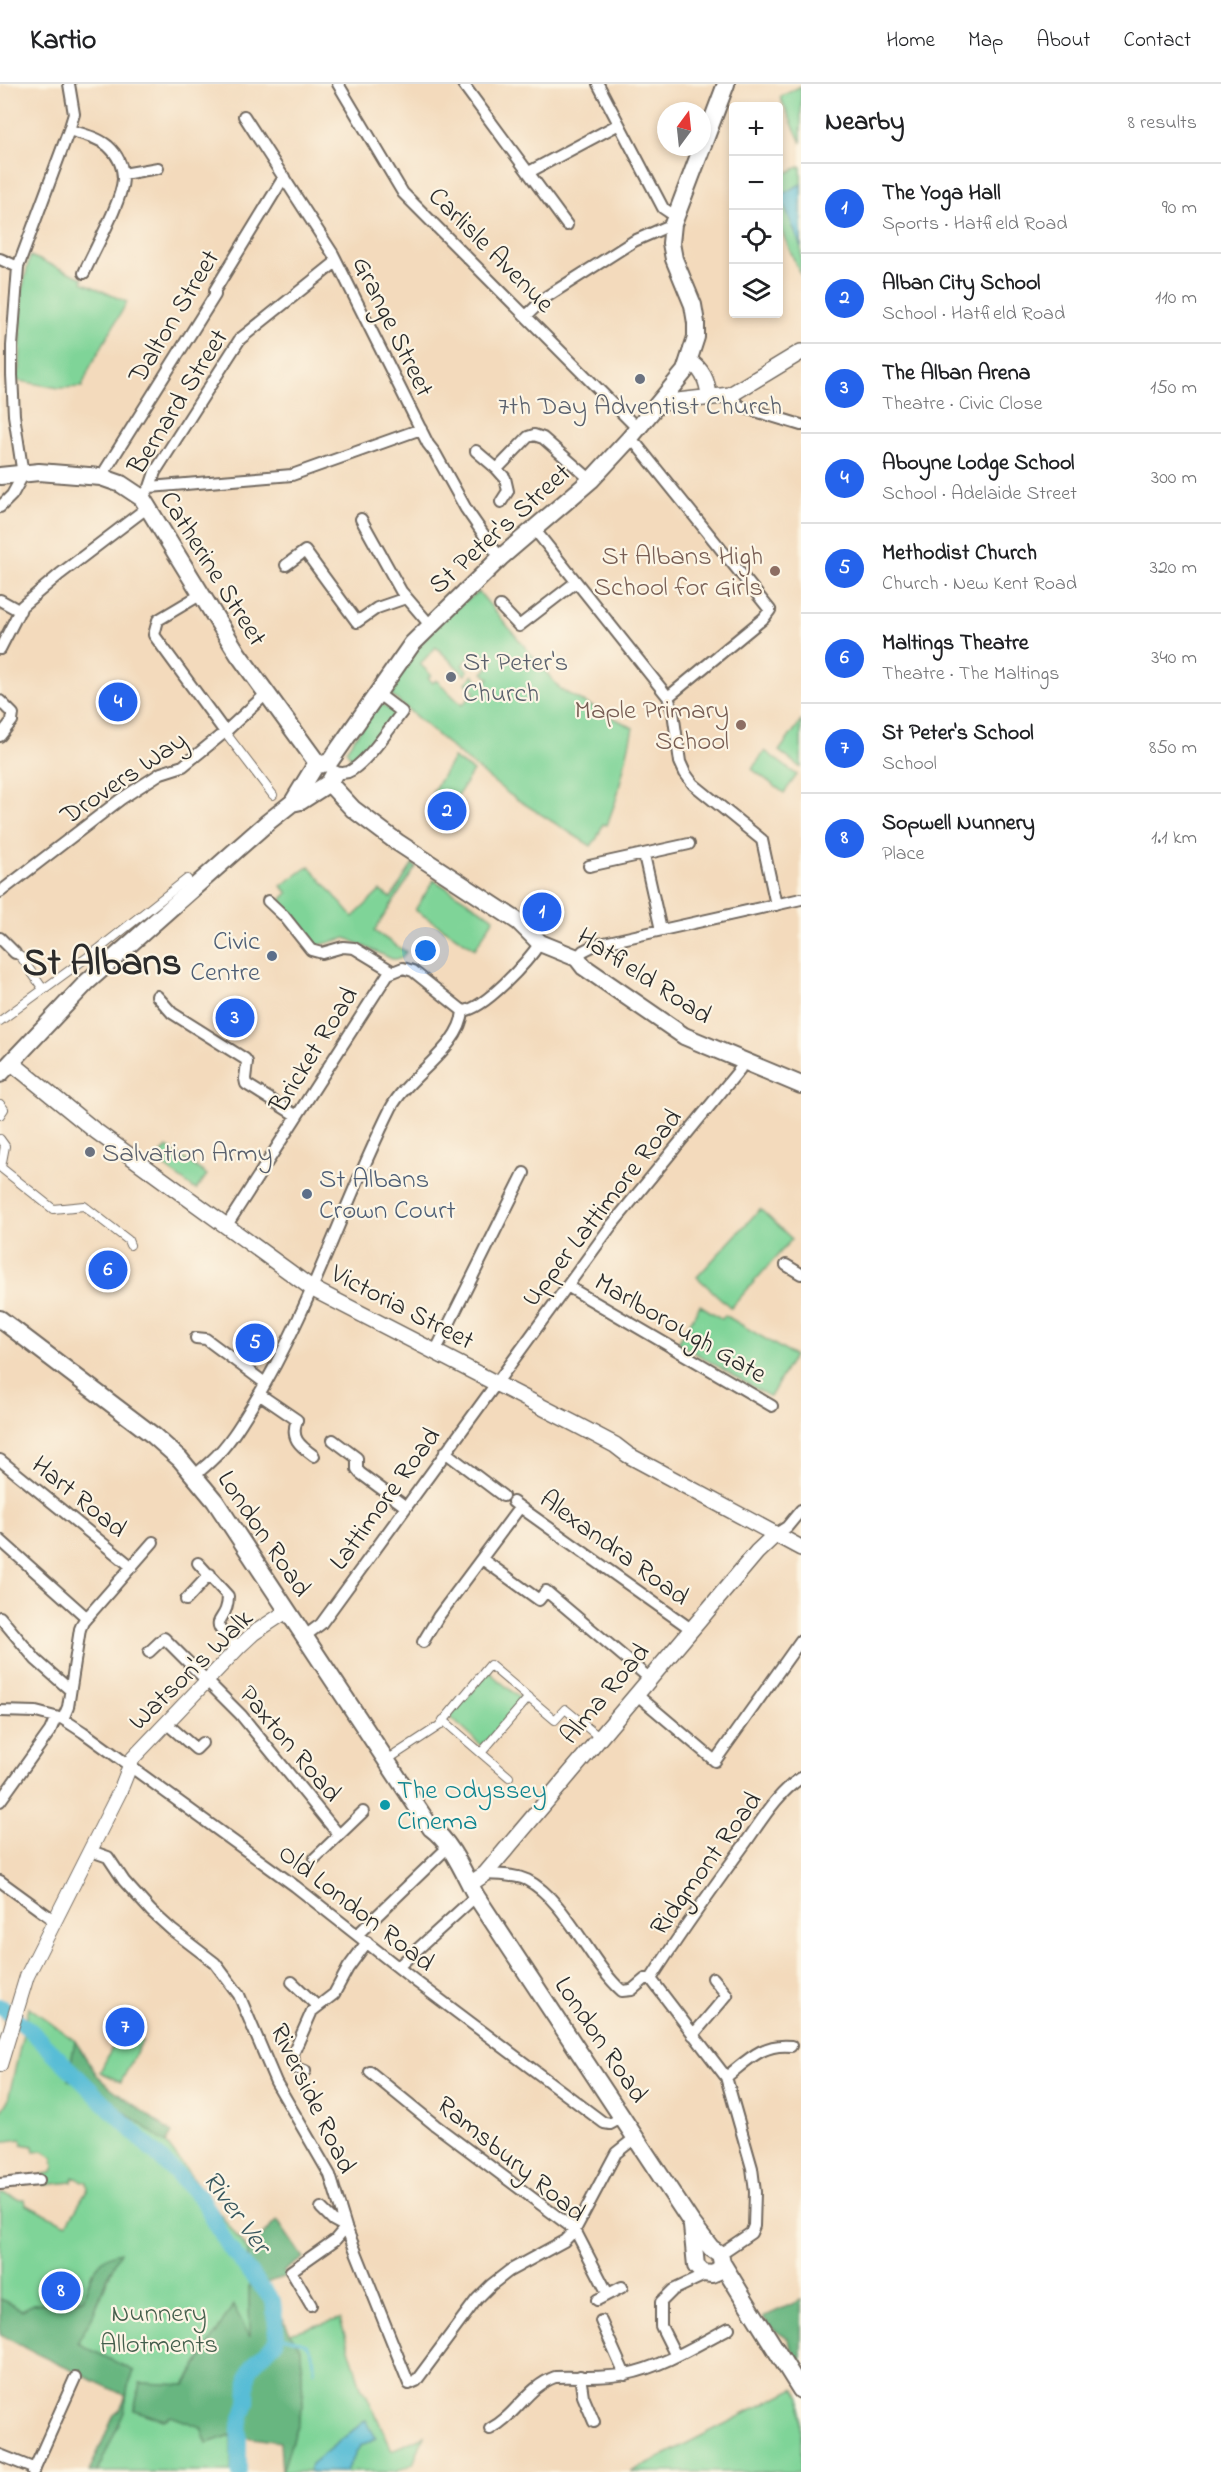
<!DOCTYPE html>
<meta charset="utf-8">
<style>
body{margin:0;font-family:"Indie Flower",sans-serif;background:#f2f2f2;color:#202124}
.controls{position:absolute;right:18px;top:18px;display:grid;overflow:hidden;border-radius:6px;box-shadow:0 3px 9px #0003}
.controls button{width:54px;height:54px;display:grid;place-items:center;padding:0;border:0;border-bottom:2px solid #e0e0e0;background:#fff;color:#202124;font:30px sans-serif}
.compass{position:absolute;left:657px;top:18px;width:54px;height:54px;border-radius:50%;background:#fff;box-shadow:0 3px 9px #0003;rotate:15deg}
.you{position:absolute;left:426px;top:867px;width:21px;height:21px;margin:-15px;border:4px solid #fff;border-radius:50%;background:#1a73e8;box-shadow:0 0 0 9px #1a73e833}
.badge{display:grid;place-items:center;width:39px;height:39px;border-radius:50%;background:#2563eb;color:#fff;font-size:20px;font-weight:700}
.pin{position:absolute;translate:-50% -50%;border:3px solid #fff;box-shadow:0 2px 6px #0006}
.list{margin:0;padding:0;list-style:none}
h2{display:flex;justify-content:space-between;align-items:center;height:78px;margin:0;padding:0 24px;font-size:26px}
h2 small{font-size:20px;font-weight:400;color:#757577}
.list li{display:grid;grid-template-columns:39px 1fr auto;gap:18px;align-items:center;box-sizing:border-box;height:90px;padding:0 24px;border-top:2px solid #e0e0e0}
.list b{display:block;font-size:22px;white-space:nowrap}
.list p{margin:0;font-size:20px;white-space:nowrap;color:#757577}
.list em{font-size:20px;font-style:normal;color:#757577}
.icon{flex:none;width:33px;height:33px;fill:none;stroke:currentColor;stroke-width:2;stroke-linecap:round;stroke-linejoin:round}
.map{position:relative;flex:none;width:801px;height:2388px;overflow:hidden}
header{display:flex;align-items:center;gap:36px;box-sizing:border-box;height:84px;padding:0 30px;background:#fff;border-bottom:2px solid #e0e0e0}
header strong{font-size:28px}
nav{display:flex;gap:33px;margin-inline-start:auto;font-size:21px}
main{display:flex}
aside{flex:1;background:#fff}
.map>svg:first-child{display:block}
</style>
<header>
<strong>Kartio</strong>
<nav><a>Home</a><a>Map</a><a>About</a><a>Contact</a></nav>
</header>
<main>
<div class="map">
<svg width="801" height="2388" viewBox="0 0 801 2388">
<rect width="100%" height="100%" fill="#fcf5e5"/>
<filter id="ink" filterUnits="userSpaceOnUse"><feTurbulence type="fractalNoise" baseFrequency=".0167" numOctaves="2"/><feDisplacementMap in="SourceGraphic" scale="12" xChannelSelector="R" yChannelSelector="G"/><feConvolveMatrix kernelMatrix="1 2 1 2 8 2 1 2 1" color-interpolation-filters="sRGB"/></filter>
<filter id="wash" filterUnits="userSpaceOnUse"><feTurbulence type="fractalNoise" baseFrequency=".008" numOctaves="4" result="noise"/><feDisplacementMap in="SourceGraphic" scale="24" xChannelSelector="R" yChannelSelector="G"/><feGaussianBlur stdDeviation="1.35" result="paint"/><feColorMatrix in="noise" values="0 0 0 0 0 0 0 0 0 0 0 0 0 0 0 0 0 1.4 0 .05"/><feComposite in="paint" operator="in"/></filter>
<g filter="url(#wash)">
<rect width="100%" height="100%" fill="#f3dabc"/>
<path fill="#7fd498" stroke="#558062" stroke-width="1.5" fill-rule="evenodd" d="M 801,2 L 801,59 L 780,13 Z
M 801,82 L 801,192 L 779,141 L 778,93 Z
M 30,172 L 83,194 L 82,198 L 127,218 L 89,285 L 82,303 L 59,304 L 14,296 L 20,285 L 22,207 Z
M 479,508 L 561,606 L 633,644 L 617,713 L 607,741 L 603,740 L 597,754 L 591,762 L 510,711 L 459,670 L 389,609 C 407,572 443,529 479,508 ZM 436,563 L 465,591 L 468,587 L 462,581 L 469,574 L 474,579 L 483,570 L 492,579 L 483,589 L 489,594 L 483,600 L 473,591 L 466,599 L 475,608 L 462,621 L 436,596 L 433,599 L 428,594 L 431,591 L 420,580 Z
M 382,620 L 394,628 L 394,633 L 357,675 L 352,675 L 346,666 L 378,621 Z
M 801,637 L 801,684 L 779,667 Z
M 765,667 L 797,691 L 784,709 L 752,685 Z
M 453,674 L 473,687 L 452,721 L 432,709 Z
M 413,780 L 416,783 L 374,847 L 406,868 L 400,875 L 392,875 L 346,854 L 316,862 L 283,825 L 282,815 L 288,809 L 281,802 L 309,782 L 353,833 L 380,807 L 391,814 Z
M 434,796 L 494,834 L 475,865 L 415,826 Z
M 167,1063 L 207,1091 L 196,1106 L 156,1077 Z
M 760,1125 L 792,1155 L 731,1224 L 697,1193 Z
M 700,1221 L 722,1235 L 725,1231 L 794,1272 L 770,1313 L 678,1259 Z
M 489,1588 L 522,1616 L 482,1662 L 450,1633 Z
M 29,1923 L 75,1957 L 68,1996 L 90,2002 L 166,2059 L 248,2167 L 250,2254 L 233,2222 L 185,2301 L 140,2299 L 134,2326 L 164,2336 L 171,2332 L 201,2343 L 207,2359 L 231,2351 L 231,2388 L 97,2388 L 124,2328 L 128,2302 L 134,2287 L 77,2259 L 93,2231 L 119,2169 L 92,2188 L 83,2215 L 34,2220 L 22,2226 L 0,2215 L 0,2109 L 18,2115 L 25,2115 L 26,2121 L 67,2140 L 88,2105 L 87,2098 L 73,2093 L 72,2098 L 44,2101 L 43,2090 L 51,2089 L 54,2083 L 53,2073 L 43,2067 L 34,2068 L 33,2062 L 22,2060 L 21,2055 L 0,2058 L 0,2029 L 8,2016 Z
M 121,1946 L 142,1957 L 121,1998 L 100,1988 Z
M 340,2235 L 362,2306 L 367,2312 L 392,2366 L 424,2352 L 413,2380 L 395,2388 L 282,2388 L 303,2322 L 301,2265 L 290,2249 Z
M 795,2304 L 801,2313 L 801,2388 L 631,2388 Z"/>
<path fill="#67b680" stroke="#497056" stroke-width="1.5" d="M 75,1957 L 97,1991 L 110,2003 L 172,2049 L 166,2059 L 90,2002 L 68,1996 Z
M 277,2136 L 303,2174 L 283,2188 L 286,2192 L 266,2199 L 290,2249 L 301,2265 L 303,2322 L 282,2388 L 280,2358 L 231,2351 L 207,2359 L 201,2343 L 171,2332 L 164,2336 L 134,2326 L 140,2299 L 186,2301 L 233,2221 L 250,2253 L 248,2167 Z
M 120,2168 L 106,2196 L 93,2231 L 77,2259 L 134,2287 L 128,2302 L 124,2328 L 97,2388 L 89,2388 L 114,2331 L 120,2326 L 126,2312 L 27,2265 L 0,2250 L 0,2215 L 22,2226 L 34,2220 L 83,2215 C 90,2195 96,2172 120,2168 Z
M 801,2216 L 801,2285 L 788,2255 L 770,2243 L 763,2233 Z"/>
<path fill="#58bdd6" stroke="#427480" stroke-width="1.5" d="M 801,100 L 801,163 L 780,111 Z
M 366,2336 L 376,2354 L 360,2362 L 345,2388 L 309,2388 L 311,2380 Z"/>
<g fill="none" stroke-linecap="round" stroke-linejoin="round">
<path stroke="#58bdd6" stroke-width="3" d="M 277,2251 C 303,2258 315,2257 314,2287"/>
<path stroke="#58bdd6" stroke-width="16" d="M 0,1922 L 31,1947 L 203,2116 L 227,2161 L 273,2217 L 277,2251 L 275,2259 L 253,2281 L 248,2291 L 247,2319 L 239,2343 L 239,2388"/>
</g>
</g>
<g filter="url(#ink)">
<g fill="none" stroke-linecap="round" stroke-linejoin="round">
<g stroke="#71685e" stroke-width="10">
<path id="pedestrian" d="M 225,648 L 273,711
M 15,869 L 21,873 L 43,905
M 0,937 L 100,864 L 187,795
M 0,1020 L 4,1025 L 0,1031
M 0,1055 L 5,1062 L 1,1083
M 0,1083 L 53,1125 L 84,1122 L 128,1156 L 130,1161
M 443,1636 L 481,1669 L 529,1613
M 481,1669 L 509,1693
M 387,1676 L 439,1642 L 490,1581 L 555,1636 L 565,1625 L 600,1654"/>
</g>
<g stroke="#71685e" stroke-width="14">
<path id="minor" d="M 338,0 L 403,109 L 638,345
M 463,0 L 567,141
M 598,0 L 663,124 L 675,132
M 244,32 L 333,170 L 428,360 L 435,369 L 466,425 L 500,474
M 69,46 C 82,50 97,53 108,62 C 117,70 123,82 123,95 C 122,118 94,166 84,189
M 529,88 L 619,40
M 123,90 L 158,84
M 0,175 L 18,183
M 526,232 L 546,213 L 634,157 L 673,140
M 730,311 L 739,322 L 801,341
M 629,355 L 637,361 L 770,526 L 764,534 L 668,613
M 476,367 L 497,385 L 505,394 L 508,407 L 501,418
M 497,385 L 528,353 L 534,351 L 543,354 L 591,396
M 101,393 L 215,211 L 215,206 L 284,93
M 150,403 L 292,391 L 421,345
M 142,414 L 150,403 L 155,388 L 240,255 L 336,178
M 0,423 L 12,411 L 23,391 L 14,331 L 12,291 L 12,262 L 18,183 L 69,46 L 74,30 L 69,0
M 361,435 L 401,507 L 430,541
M 535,446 L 668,613 L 673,628 L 680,678 L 685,689 L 693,700 L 762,756 L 776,821
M 286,481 L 305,467 L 357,538 L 377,524 L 406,514
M 200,511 L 158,536 L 154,551 L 225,648
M 0,516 L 20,527
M 500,522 L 519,542 L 576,498
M 0,565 L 22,522 L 60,490 L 148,423
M 0,617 L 13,630 L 12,637 L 0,652
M 334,688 C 341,689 346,690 352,686 C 369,675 390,644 402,628 L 377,609
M 644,771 L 661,846
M 589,782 L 689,760
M 0,808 L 121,715 L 161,689 L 183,682 L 225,648 L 266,610
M 268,817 L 284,832 L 311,866 L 322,869 L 343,863 L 354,864 L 392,887
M 0,854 L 15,869
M 577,874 L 583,867 L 595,861 L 801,815
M 157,912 L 172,929 L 245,975 L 247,978 L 245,995 L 246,1000 L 297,1032
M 463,927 C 485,925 528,877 540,859
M 227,1141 L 388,890 L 403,884 L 413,887 L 463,927
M 786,1181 L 801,1190
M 567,1202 L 772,1322
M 196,1254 L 206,1255 L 265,1299
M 435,1268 L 524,1089
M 259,1310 L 297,1336 C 290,1354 299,1361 314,1372
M 333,1356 L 357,1374 L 357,1385 L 360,1389 L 406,1423
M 445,1368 L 503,1412
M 0,1376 L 132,1483
M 195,1392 C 200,1386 206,1382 211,1377 C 227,1363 241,1340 252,1322 C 310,1228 342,1122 391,1024 C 408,992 461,963 463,927
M 513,1418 L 691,1545
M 776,1450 L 787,1443 L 801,1426
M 0,1456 L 86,1533
M 482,1475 L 539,1516 L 546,1507 L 649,1594
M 198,1479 L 228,1512 C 228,1544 201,1531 239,1563
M 186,1516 L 210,1490
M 0,1533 L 36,1576 L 69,1605
M 305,1552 L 321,1540 L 611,1142 L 740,985 L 743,977
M 423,1558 L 438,1533 L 520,1423
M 149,1568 L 164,1554 L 241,1631 L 339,1751
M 636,1610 L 715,1677 L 801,1556
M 0,1627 L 36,1628 L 63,1635 L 83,1648 L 295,1802 L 418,1899 L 604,2039 L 610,2040 L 623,2033
M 63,1635 L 68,1623 L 80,1545 L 83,1538 L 153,1458
M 166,1639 L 196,1665 L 202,1659
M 0,1717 L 50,1647 L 56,1633
M 91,1767 L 108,1773 L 124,1797 L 151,1827 L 172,1846 L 215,1879 L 239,1911 L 276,1998 L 330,2091 L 346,2143 L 409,2300 L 416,2297 L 477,2215 L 491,2201 L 509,2187 L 564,2157 L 575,2146 L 616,2069 L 636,2053
M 315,1774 L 363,1728
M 485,1790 C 499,1791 514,1790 527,1796 C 566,1816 590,1879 622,1907 L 632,1906 L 645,1895 L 651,1895
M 0,1797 L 55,1837
M 358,1850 L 443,1768
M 398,1883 L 476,1812
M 651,1895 L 726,1993 L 752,2084 L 755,2108 L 754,2142 L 751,2149 L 720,2170
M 651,1895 C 680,1849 712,1805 744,1761 C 760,1739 777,1709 801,1694
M 292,1898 L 317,1922
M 693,1951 L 727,1911 L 713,1894
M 305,1987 L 295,1984 L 293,1970 L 312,1927 L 334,1910 L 348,1884 L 367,1858
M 370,1988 L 435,2041 L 575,2146 L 608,2210
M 726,1993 C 747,1977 762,1959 791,1962
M 0,2100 L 39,2096
M 597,2216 L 622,2203
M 311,2221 L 291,2187 L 335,2156 L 346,2143 L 333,2136 L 321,2124
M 601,2237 L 625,2291
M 676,2272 L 661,2242 L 661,2218 L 673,2206 L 707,2190
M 580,2292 L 583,2312 L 594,2338
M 490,2345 C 516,2332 527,2303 555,2293 C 579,2292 603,2295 626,2290 C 662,2283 697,2261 729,2244
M 0,2371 L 35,2385
M 33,2388 L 75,2294"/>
</g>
<g stroke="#71685e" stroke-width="16">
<path id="tertiary" d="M 0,1981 L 27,1892 L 120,1707 L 133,1674 L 239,1563 L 254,1549 L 287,1527"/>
</g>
<g stroke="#71685e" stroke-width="18">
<path id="secondary" d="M 689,277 C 702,284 708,298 709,313
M 660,319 L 730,311 L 801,268
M 12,979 L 93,1045 L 313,1205 L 577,1341 L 615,1361 L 628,1371 L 801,1464
M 470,1800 L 485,1790 L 757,1468 L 776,1450"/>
</g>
<g stroke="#71685e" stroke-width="20">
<path id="primary" d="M 0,392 L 39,388 L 101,393 L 121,400 L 142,414 L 238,570 L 318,680
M 328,680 L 412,560 L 500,474 L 591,396 L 629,355 L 685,287 L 696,253 L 696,239 L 693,221 L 674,175 L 671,159 L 673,140 L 726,0
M 329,699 L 353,725 L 397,758 L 519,838 L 540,859 L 577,874 L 584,883 L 684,952 L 801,1001
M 293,718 L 315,682 L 326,679
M 0,990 L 87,898 L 268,738 L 292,719 L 301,717 L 329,699 L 334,690
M 0,1235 L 154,1352 L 180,1375 L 215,1417 L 431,1744 C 452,1759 464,1790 476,1812 L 691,2138 L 711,2164 L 720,2170 L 722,2179 L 741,2210 L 801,2306
M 692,2142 L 696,2182 L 703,2189 L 712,2190 L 719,2187 L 722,2179"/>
</g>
<use href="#pedestrian" stroke="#fff" stroke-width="8"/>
<use href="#minor" stroke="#fff" stroke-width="10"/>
<use href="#tertiary" stroke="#fff" stroke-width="14"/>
<use href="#secondary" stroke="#fff" stroke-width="15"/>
<use href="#primary" stroke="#fff" stroke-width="16"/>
</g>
</g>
<g fill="#6b7280" stroke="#fcf5e5" stroke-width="2">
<circle cx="640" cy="295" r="6"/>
<circle cx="451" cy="593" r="6"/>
<circle cx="90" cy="1068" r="6"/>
</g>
<g fill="#8d6e63" stroke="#fcf5e5" stroke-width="2">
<circle cx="775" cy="487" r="6"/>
<circle cx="741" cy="641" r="6"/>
</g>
<g fill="#5c6f8a" stroke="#fcf5e5" stroke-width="2">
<circle cx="272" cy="872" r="6"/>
<circle cx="307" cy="1110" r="6"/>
</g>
<circle fill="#0f9aa8" stroke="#fcf5e5" stroke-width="2" cx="385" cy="1721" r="6"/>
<g text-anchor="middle" stroke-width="4.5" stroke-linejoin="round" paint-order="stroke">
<g font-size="27" fill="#2b2b2b" stroke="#fcf5e5">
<text transform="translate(492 165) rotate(45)" y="9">Carlisle Avenue</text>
<text transform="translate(173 232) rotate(-59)" y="9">Dalton Street</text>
<text transform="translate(394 242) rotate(64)" y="9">Grange Street</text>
<text transform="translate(177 317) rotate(-58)" y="9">Bernard Street</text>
<text transform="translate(499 444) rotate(-42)" y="9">St Peter's Street</text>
<text transform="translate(214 484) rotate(58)" y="9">Catherine Street</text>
<text transform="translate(123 693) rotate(-34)" y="9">Drovers Way</text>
<text transform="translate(645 891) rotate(33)" y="9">Hatfield Road</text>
<text transform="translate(313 965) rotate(-58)" y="9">Bricket Road</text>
<text transform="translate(601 1123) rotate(-52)" y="9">Upper Lattimore Road</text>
<text transform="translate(403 1222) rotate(27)" y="9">Victoria Street</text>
<text transform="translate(681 1243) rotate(30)" y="9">Marlborough Gate</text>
<text transform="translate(80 1412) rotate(39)" y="9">Hart Road</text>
<text transform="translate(384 1414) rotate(-54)" y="9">Lattimore Road</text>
<text transform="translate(265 1449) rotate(56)" y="9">London Road</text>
<text transform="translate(615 1463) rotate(36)" y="9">Alexandra Road</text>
<text transform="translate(190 1585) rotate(-44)" y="9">Watson's Walk</text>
<text transform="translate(604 1609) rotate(-50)" y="9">Alma Road</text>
<text transform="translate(291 1659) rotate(50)" y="9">Paxton Road</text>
<text transform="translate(705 1779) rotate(-54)" y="9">Ridgmont Road</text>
<text transform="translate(357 1823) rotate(38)" y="9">Old London Road</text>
<text transform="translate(602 1955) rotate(56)" y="9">London Road</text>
<text transform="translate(314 2014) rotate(64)" y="9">Riverside Road</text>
<text transform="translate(512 2074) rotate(39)" y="9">Ramsbury Road</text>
</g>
<g font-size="27" fill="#5b616d" stroke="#fcf5e5" text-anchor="start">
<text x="640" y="330" text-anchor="middle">7th Day Adventist Church</text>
<text x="463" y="586">St Peter's<tspan x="463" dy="31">Church</tspan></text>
<text x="102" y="1077">Salvation Army</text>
</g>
<g font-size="27" fill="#785e54" stroke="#fcf5e5" text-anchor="end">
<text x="763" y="480">St Albans High<tspan x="763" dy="31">School for Girls</tspan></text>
<text x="729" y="634">Maple Primary<tspan x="729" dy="31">School</tspan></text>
</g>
<g font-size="27" fill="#4e5e75" stroke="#fcf5e5" text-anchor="end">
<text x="260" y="865">Civic<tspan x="260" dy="31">Centre</tspan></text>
<text x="319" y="1103" text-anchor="start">St Albans<tspan x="319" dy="31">Crown Court</tspan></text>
</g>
<g font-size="27" fill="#0d838f" stroke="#fcf5e5" text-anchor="start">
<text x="397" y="1714">The Odyssey<tspan x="397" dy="31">Cinema</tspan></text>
</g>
<g font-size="27" fill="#445e4c" stroke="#fcf5e5">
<text x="159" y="2237">Nunnery<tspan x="159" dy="31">Allotments</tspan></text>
</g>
<g font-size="28" font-style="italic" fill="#38575e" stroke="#fcf5e5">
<text transform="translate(238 2127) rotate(54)" y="10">River Ver</text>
</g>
<g font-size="39" font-weight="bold" fill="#2b2b2b" stroke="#fcf5e5">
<text x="102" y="890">St Albans</text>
</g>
</g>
</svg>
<div class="controls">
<button>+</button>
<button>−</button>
<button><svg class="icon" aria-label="locate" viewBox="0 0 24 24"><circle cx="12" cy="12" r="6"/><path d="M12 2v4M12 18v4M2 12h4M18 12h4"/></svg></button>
<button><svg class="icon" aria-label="layers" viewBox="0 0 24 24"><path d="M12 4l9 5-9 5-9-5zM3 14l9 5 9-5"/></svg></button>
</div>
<svg class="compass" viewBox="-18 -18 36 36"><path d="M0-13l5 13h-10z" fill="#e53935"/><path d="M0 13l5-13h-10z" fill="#757577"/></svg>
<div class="you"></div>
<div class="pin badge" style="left:542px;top:828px">1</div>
<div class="pin badge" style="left:447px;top:727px">2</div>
<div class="pin badge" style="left:235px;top:934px">3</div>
<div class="pin badge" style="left:118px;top:618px">4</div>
<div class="pin badge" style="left:255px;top:1259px">5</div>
<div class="pin badge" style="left:108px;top:1186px">6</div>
<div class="pin badge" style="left:125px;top:1943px">7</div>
<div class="pin badge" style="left:61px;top:2207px">8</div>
</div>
<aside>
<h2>Nearby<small>8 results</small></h2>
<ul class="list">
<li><span class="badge">1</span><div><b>The Yoga Hall</b><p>Sports · Hatfield Road</p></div><em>90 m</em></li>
<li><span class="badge">2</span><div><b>Alban City School</b><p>School · Hatfield Road</p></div><em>110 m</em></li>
<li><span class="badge">3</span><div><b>The Alban Arena</b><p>Theatre · Civic Close</p></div><em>150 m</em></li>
<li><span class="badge">4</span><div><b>Aboyne Lodge School</b><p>School · Adelaide Street</p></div><em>300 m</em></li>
<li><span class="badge">5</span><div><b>Methodist Church</b><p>Church · New Kent Road</p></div><em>320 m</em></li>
<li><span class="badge">6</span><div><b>Maltings Theatre</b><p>Theatre · The Maltings</p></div><em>340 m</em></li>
<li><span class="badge">7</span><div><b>St Peter's School</b><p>School</p></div><em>850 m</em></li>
<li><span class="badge">8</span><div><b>Sopwell Nunnery</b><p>Place</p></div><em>1.1 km</em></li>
</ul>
</aside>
</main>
